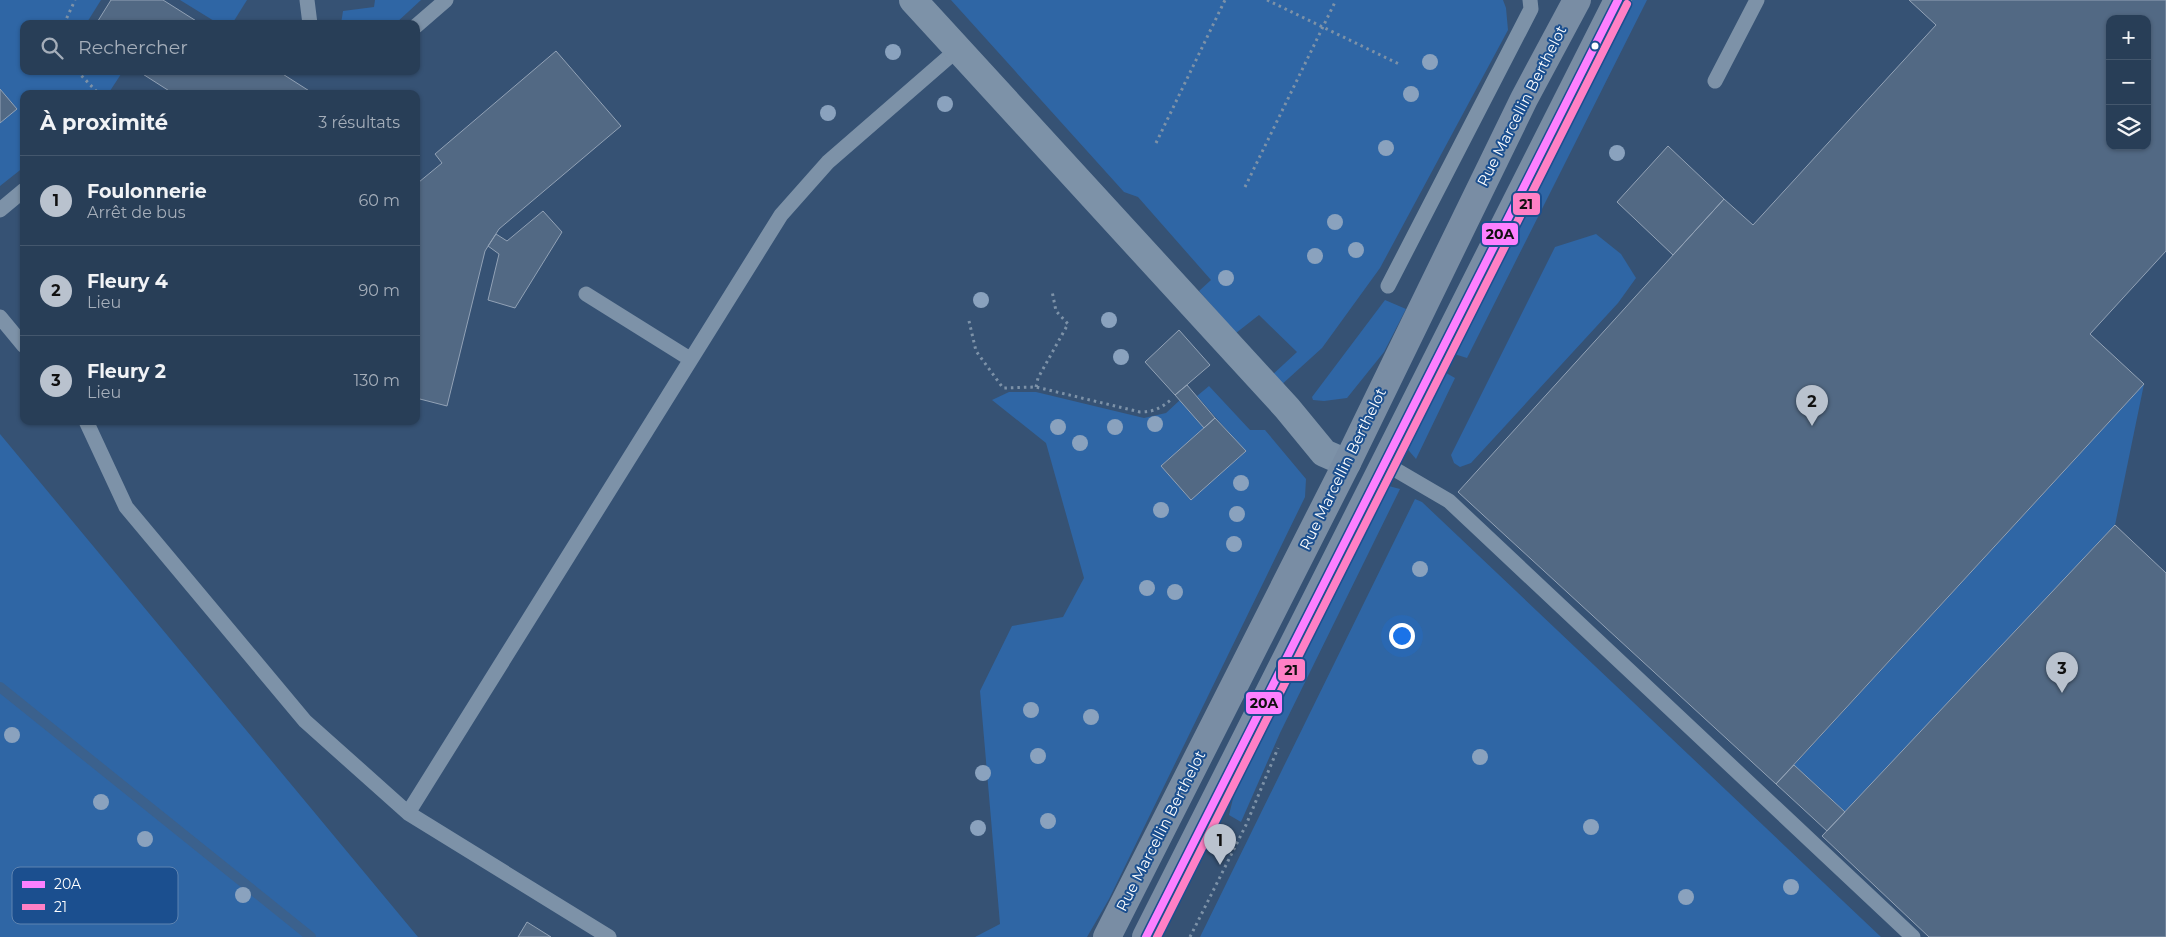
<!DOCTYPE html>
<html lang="fr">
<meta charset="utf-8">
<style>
body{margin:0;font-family:Montserrat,sans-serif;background:#30455d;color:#f1f3f6}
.controls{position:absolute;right:15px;top:15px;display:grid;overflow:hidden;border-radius:10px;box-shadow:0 1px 4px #0004}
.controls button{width:45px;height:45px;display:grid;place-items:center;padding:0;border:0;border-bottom:1px solid #44576d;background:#283e57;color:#f1f3f6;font:25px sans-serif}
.you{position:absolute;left:1401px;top:635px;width:18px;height:18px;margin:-12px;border:4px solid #fff;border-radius:50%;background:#1a73e8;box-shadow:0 0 0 8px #1a73e833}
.badge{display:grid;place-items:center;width:32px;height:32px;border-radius:50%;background:#b9c2ce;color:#111;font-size:16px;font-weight:700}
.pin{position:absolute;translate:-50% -41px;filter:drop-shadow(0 1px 2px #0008)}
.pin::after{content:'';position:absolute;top:26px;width:18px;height:15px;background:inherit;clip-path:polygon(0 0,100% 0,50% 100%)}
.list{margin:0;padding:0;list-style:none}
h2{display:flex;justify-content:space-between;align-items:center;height:65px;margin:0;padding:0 20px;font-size:21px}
h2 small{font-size:16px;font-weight:400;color:#a5aeba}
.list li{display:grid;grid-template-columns:32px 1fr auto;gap:15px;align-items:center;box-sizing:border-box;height:90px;padding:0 20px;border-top:1px solid #44576d}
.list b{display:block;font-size:19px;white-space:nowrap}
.list p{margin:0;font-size:16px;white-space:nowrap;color:#a5aeba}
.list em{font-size:16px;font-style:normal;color:#a5aeba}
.icon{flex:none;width:28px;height:28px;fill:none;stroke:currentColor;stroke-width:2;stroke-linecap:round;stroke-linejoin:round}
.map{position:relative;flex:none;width:2166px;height:937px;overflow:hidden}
.search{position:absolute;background:#283e57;box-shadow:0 1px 4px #0004;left:20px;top:20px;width:400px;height:55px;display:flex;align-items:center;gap:12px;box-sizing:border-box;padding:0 18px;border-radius:10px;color:#a5aeba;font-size:19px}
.panel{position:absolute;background:#283e57;box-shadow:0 1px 4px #0004;left:20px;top:90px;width:400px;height:335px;border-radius:10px}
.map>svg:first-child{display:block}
</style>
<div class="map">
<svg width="2166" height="937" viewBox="0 0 2166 937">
<rect width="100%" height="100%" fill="#365274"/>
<path fill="#2f66a5" d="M 0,0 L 101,0 L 86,24 L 24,24 L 24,71 L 123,71 L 108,94 L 24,94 L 24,167 L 0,186 Z
M 180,0 L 247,0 L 232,24 L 219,24 Z
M 375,0 L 421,0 L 395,24 L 341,24 L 343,11 L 374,7 Z
M 951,0 L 1503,0 L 1506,8 L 1508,30 L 1380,268 L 1322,348 L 1279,387 L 1270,377 L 1297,352 L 1259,315 L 1236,333 L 1199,291 L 1211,280 L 1138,197 L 1124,192 Z
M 1628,0 L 1647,0 L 1467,358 L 1451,353 Z
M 1596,234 L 1621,254 L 1636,278 L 1618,303 L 1471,463 L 1460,467 L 1454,463 L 1451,455 L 1555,247 Z
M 1385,300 L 1406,309 L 1384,352 L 1347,398 L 1324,401 L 1313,400 L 1312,397 Z
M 1441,370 L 1455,378 L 1416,459 L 1404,445 Z
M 2144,384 L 2115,525 L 1845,812 L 1794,765 Z
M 1209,386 L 1250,430 L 1265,430 L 1306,479 L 1305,497 L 1109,899 L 1087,937 L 975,937 L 1000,924 L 980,691 L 1012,626 L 1063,617 L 1084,578 L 1046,443 L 992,400 L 1009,392 L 1036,392 L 1144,418 L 1166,413 L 1180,400 L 1204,428 L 1161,466 L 1191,500 L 1245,451 L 1197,396 Z
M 0,434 L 418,937 L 0,937 Z
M 1385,485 L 1400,489 L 1280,733 L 1241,822 L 1229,815 L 1237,782 Z
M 1415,499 L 1422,502 L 1881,937 L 1200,937 Z"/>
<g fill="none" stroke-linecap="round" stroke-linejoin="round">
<path stroke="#3b618d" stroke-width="10" d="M 0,687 L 311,937"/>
</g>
<path fill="#526984" stroke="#92a2b6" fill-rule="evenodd" d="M 111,0 L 163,0 L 201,24 L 96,24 Z
M 1909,0 L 2166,0 L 2166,251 L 2090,334 L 2144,384 L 1776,784 L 1458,492 L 1724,199 L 1753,225 L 1936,25 ZM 2110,19 L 2147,19 L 2147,146 L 2110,146 Z
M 556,51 L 621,126 L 499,229 L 485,251 L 447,406 L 416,398 L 416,180 L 419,182 L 442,163 L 435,154 Z
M 138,71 L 278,71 L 314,94 L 174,94 Z
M 0,89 L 17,109 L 0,123 Z
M 1668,146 L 1724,199 L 1673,255 L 1617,202 Z
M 543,211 L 562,232 L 515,308 L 488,300 L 499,254 L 488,246 L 496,234 L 507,241 Z
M 1179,330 L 1210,365 L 1175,395 L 1145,362 Z
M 1187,385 L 1215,418 L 1204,428 L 1175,395 Z
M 1215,418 L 1246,451 L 1191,500 L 1161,466 Z
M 2115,525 L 2166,573 L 2166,937 L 1929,937 L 1822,836 Z
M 1794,765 L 1845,812 L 1827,831 L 1776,784 Z
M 527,922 L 551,937 L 518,937 Z"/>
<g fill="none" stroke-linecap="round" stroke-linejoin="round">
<path stroke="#7d92a8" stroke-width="3" stroke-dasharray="2.5 4" stroke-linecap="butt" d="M 1267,0 L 1401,65
M 64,24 L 75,0
M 77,71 L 99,94
M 1156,143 L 1225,0
M 1245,187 L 1336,0
M 969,321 L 976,351 L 1003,388 L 1036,387 L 1140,412 C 1154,412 1161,408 1172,399
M 1036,387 L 1038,378 L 1068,324 L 1056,311 L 1052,291
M 1190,937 L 1246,825 L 1278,748"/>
<path stroke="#7d92a8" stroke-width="15" d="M 307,0 L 310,24
M 416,26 L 446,0
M 1715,81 L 1757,0
M 0,210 L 24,190
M 1388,286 L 1531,9 L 1530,0
M 586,294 L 690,359
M 0,317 L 24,346
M 86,421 L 126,507 L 305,721 L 408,813 L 609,937
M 1384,463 L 1449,501 L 1913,937
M 408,813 L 781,215 L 828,162 L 958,49"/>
<path stroke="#7d92a8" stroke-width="28" d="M 913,0 L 1287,408 L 1324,453 L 1347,463"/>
<path stroke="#798da4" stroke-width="28" d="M 1107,937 L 1347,463 L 1524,99 L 1577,0
M 1146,937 L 1618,0"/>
<g stroke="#1b4f8f" stroke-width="11">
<path id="bus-1" d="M 1146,937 L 1618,0"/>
</g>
<g stroke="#1b4f8f" stroke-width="11">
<path id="bus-2" d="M 1157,937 L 1627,4"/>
</g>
<use href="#bus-1" stroke="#fd80ff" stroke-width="8"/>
<use href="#bus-2" stroke="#ff80c5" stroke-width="8"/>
</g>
<g fill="#8aa2be">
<circle cx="893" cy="52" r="8"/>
<circle cx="1430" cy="62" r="8"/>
<circle cx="1411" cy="94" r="8"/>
<circle cx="945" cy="104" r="8"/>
<circle cx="828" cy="113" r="8"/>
<circle cx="1386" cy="148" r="8"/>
<circle cx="1617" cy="153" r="8"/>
<circle cx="1335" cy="222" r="8"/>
<circle cx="1356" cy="250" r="8"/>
<circle cx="1315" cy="256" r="8"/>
<circle cx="1226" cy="278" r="8"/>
<circle cx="981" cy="300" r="8"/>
<circle cx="1109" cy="320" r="8"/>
<circle cx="1121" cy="357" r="8"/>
<circle cx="1155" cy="424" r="8"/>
<circle cx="1058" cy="427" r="8"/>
<circle cx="1115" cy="427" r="8"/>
<circle cx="1080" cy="443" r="8"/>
<circle cx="1241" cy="483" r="8"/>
<circle cx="1161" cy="510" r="8"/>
<circle cx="1237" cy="514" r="8"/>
<circle cx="1234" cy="544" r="8"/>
<circle cx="1420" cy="569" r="8"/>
<circle cx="1147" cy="588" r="8"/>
<circle cx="1175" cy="592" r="8"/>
<circle cx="1031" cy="710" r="8"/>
<circle cx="1091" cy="717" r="8"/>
<circle cx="12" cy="735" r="8"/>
<circle cx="1038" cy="756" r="8"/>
<circle cx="1480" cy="757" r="8"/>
<circle cx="983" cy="773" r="8"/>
<circle cx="101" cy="802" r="8"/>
<circle cx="1048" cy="821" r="8"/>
<circle cx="1591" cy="827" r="8"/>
<circle cx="978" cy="828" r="8"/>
<circle cx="145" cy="839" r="8"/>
<circle cx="1791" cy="887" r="8"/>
<circle cx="243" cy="895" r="8"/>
<circle cx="1686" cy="897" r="8"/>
</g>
<circle fill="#fff" stroke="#1b4f8f" stroke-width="2" cx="1595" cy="46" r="4.5"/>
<g text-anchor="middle" stroke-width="4" stroke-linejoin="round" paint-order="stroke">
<g font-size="15" fill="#fff" stroke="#1b4f8f">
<text transform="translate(1522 106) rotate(-63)" y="5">Rue Marcellin Berthelot</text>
<text transform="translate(1343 469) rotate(-64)" y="5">Rue Marcellin Berthelot</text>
<text transform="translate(1161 831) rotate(-63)" y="5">Rue Marcellin Berthelot</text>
</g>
</g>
<rect x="12" y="867" width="166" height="57" rx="8" fill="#1b4f8f" stroke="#5f84b1" stroke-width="1"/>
<rect x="22" y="881" width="23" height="7" fill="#fd80ff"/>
<rect x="22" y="904" width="23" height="6" fill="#ff80c5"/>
<g font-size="14" fill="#fff">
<text x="54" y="889">20A</text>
<text x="54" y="912">21</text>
</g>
<g stroke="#1b4f8f" stroke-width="2">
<rect x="1512" y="192" width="29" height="24" rx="5" fill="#ff80c5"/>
<rect x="1481" y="222" width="38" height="24" rx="5" fill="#fd80ff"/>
<rect x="1277" y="658" width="29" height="24" rx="5" fill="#ff80c5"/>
<rect x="1245" y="691" width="38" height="24" rx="5" fill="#fd80ff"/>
</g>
<g font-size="14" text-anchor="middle" font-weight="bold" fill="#111">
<text x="1526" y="209">21</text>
<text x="1500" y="239">20A</text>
<text x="1291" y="675">21</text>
<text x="1264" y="708">20A</text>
</g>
</svg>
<div class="controls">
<button>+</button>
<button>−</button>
<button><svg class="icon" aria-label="layers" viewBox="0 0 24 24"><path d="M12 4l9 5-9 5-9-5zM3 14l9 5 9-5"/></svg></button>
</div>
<div class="you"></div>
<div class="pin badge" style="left:1220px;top:865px">1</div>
<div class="pin badge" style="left:1812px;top:426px">2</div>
<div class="pin badge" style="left:2062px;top:693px">3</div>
<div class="search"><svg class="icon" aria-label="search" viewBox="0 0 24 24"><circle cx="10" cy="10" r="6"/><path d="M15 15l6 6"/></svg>Rechercher</div>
<section class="panel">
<h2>À proximité<small>3 résultats</small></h2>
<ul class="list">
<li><span class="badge">1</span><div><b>Foulonnerie</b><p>Arrêt de bus</p></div><em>60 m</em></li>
<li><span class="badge">2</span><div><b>Fleury 4</b><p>Lieu</p></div><em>90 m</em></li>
<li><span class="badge">3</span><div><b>Fleury 2</b><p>Lieu</p></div><em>130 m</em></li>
</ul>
</section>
</div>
